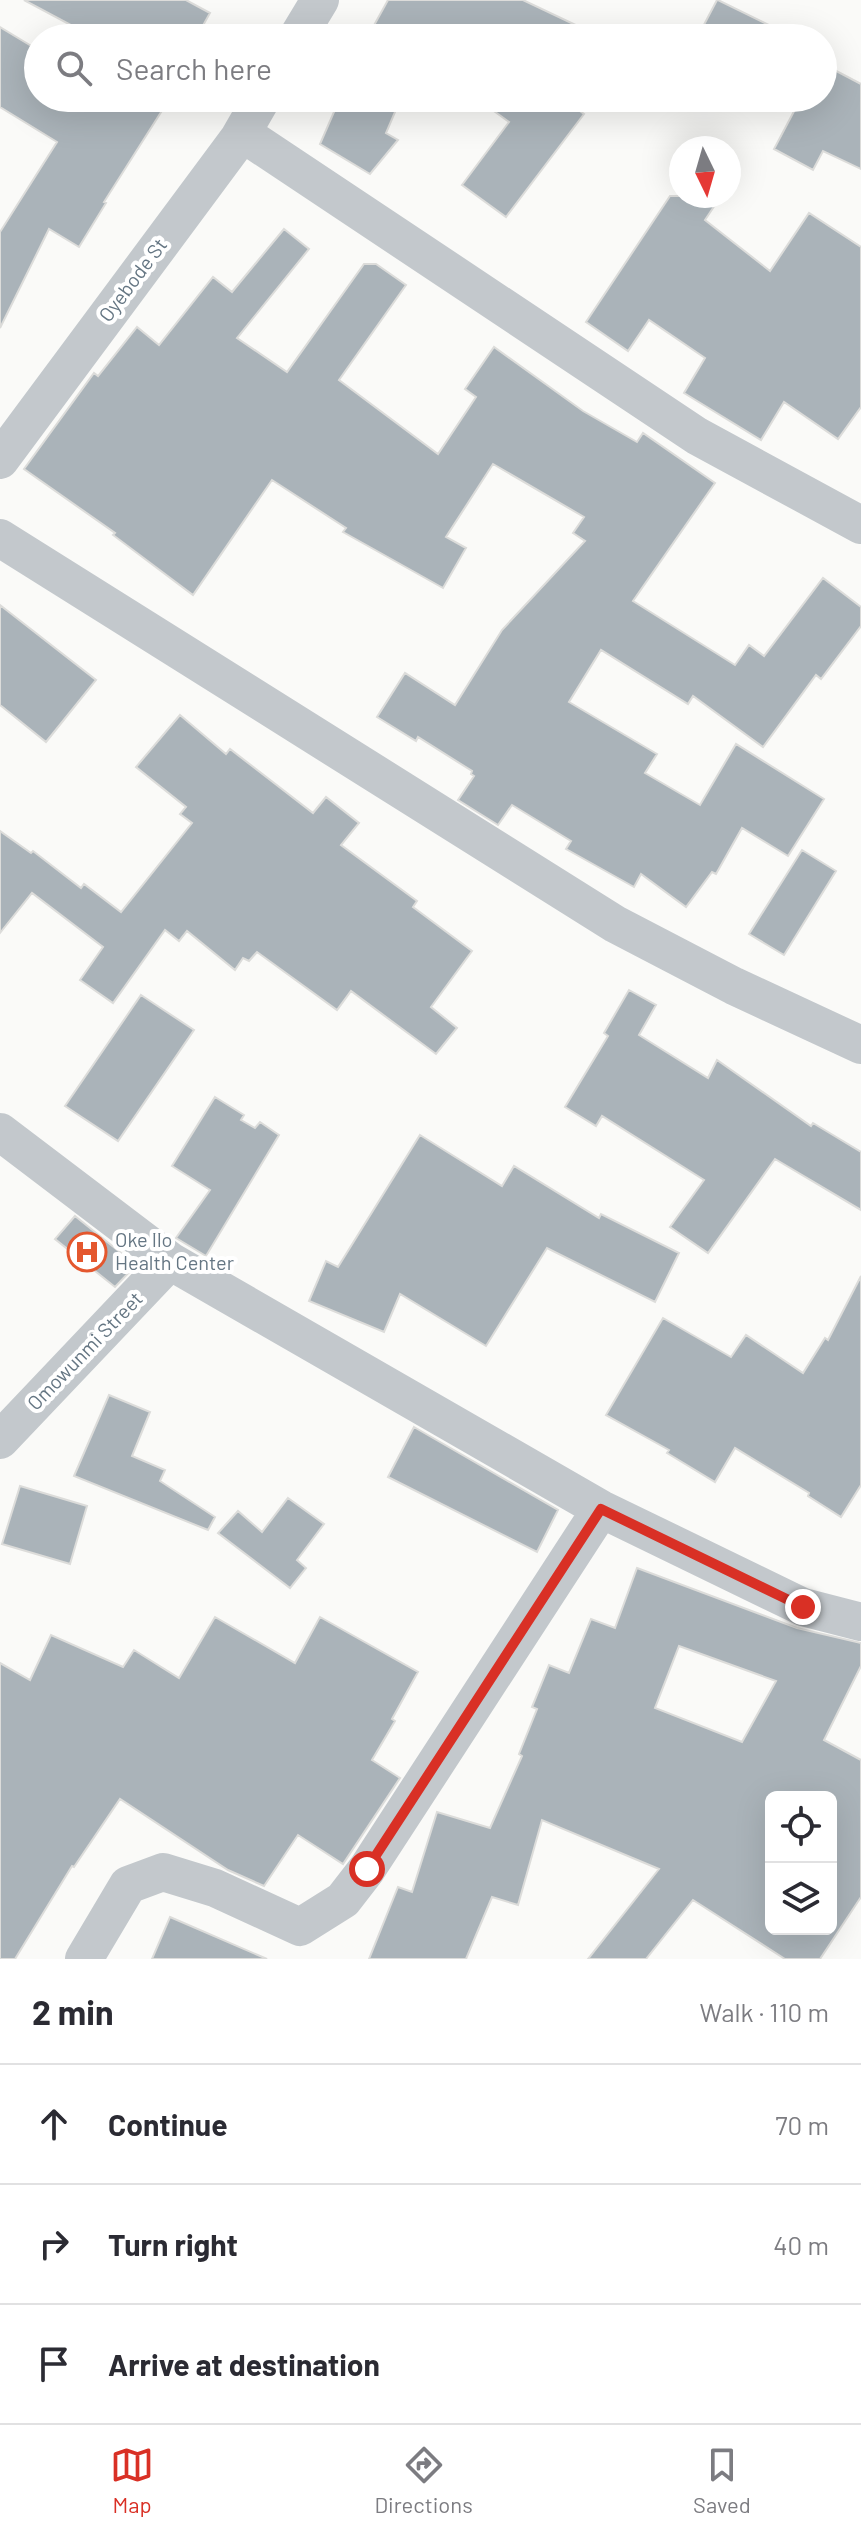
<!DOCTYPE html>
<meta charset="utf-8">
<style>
body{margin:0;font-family:Barlow,sans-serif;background:#f7f7f7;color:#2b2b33}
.controls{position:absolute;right:24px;bottom:24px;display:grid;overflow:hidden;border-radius:12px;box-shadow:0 8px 32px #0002}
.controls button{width:72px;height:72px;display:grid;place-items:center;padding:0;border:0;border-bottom:2px solid #e1e1e2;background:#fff;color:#2b2b33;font:40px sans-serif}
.compass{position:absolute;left:669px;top:136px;width:72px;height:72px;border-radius:50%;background:#fff;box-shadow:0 8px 32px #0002;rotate:175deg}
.stop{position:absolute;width:24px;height:24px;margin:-18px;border:6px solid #d93025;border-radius:50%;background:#fff}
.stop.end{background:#d93025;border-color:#fff;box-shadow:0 2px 8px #0008}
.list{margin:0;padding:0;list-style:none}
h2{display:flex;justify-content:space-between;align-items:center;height:104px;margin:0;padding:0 32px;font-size:34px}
h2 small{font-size:26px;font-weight:400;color:#7c7c81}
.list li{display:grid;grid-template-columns:52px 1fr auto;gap:24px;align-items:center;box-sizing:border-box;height:120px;padding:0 32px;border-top:2px solid #e1e1e2}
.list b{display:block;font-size:30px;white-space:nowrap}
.list em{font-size:26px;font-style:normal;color:#7c7c81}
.icon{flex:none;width:44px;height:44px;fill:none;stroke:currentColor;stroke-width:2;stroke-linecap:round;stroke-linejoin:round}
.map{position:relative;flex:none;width:861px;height:1959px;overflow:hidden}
.search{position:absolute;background:#fff;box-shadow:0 8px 32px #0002;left:24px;right:24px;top:24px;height:88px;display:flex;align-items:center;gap:20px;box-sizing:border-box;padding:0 28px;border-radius:44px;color:#7c7c81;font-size:30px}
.sheet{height:464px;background:#fff}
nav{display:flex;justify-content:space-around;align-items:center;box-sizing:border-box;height:112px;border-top:2px solid #e1e1e2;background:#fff;font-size:22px;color:#7c7c81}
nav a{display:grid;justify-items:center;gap:4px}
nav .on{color:#d93025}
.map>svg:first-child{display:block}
</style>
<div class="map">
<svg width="861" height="1959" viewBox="0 0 861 1959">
<rect width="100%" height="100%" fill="#fafaf8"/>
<path fill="#aab3b9" stroke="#dcdcda" stroke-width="2" fill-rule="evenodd" d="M 24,0 L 186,0 L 210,13 L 196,38 L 95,38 Z
M 388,0 L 523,0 L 603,38 L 367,38 Z
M 717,0 L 718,0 L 795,38 L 697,38 Z
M 0,27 L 38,50 L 38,98 L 170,98 L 104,202 L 106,203 L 79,247 L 49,229 L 0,328 L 0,232 L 57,142 L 0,107 Z
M 823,64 L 861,84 L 861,169 L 823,151 L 813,170 L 774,149 L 801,98 L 823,98 Z
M 340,98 L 401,98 L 386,133 L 398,140 L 370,174 L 320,144 Z
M 476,98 L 562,98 L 584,114 L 506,217 L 462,185 L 509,122 Z
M 670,196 L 721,196 L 705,220 L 770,271 L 809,213 L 861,247 L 861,407 L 838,439 L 784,402 L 761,440 L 684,393 L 705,358 L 649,320 L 628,351 L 586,322 Z
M 284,229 L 309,249 L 237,338 L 287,372 L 364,264 L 376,264 L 406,285 L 339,380 L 438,454 L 476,397 L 465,389 L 494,347 L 583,411 L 637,442 L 643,433 L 715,483 L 633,601 L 735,665 L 749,645 L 764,656 L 823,578 L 861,607 L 861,626 L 821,679 L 816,675 L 763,747 L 693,696 L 688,704 L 601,650 L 569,702 L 657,754 L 645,773 L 700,805 L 736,744 L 824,799 L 788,856 L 742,828 L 716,874 L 712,872 L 686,907 L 641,874 L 634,887 L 566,849 L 571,841 L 512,805 L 498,825 L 458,800 L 474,776 L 471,774 L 472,771 L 418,737 L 416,741 L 377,717 L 405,673 L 455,705 L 502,630 L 585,541 L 573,533 L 584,517 L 493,464 L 446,537 L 466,548 L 443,588 L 343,532 L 346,528 L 272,480 L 193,595 L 113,535 L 115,533 L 24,469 L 94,373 L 98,376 L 137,327 L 159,345 L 213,277 L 232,292 Z
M 0,605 L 96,680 L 46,742 L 0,705 Z
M 180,715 L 226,754 L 230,749 L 313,813 L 326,797 L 359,823 L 341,845 L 417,901 L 413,907 L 472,951 L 431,1007 L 457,1028 L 436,1054 L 351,991 L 337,1010 L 257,952 L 249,961 L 243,958 L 235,970 L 187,931 L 179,941 L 165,930 L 113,1003 L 80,980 L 103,947 L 32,893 L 0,933 L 0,831 L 31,853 L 33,851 L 81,888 L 84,884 L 121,912 L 192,823 L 180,814 L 186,807 L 136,767 Z
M 802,850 L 836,871 L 784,955 L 749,934 Z
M 629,990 L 656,1005 L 639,1035 L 708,1078 L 717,1060 L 811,1126 L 813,1123 L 861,1152 L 861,1210 L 775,1159 L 708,1253 L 670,1227 L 704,1180 L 602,1116 L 596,1126 L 565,1107 L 608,1036 L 604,1033 Z
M 141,995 L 194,1030 L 118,1141 L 65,1106 Z
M 215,1097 L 244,1115 L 241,1120 L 255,1128 L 260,1122 L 279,1135 L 206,1256 L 176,1238 L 210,1190 L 172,1166 Z
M 420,1135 L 502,1186 L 514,1166 L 599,1218 L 601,1214 L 679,1253 L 655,1302 L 547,1248 L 486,1346 L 400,1294 L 384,1332 L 309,1301 L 326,1261 L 338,1267 Z
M 75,1216 L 136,1265 L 115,1287 L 55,1239 Z
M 861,1276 L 861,1485 L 841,1517 L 808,1496 L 809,1493 L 735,1448 L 715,1482 L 667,1453 L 669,1450 L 606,1415 L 663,1318 L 731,1357 L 746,1335 L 803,1373 L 825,1338 L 828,1340 Z
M 109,1395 L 150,1412 L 132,1456 L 165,1470 L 160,1481 L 215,1517 L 208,1530 L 74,1476 Z
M 414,1427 L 558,1510 L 537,1552 L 388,1477 Z
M 20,1486 L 87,1506 L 70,1564 L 2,1544 Z
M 288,1498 L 324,1524 L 297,1560 L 306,1568 L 290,1588 L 218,1533 L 238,1511 L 262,1532 Z
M 637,1568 L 797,1628 L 861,1643 L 861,1666 L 824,1740 L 861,1760 L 861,1897 L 820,1959 L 785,1959 L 693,1900 L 646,1959 L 588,1959 L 659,1869 L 542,1820 L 518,1905 L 492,1897 L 466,1959 L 369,1959 L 398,1887 L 412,1892 L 437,1812 L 490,1828 L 522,1756 L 519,1754 L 537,1709 L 532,1707 L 549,1665 L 569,1673 L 591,1619 L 615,1628 ZM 679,1646 L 776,1681 L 742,1742 L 655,1708 ZM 771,1797 L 831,1797 L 831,1929 L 771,1929 Z
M 215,1617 L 295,1663 L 320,1617 L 418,1672 L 392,1719 L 395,1721 L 372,1760 L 400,1778 L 343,1864 L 298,1835 L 264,1886 L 228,1870 L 120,1799 L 74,1867 L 72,1866 L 15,1959 L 0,1959 L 0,1663 L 30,1680 L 51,1635 L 123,1667 L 134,1650 L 179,1678 Z
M 170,1917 L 267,1959 L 152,1959 Z"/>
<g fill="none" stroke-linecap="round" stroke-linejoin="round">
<path stroke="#c3c8cc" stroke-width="38" d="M 297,38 L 320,0
M 242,133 L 697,436 L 861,525
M 0,460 L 239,138 L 262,98
M 0,538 L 615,924 L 734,986 L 861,1045
M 0,1132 L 170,1261 L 601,1509 L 803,1607 L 861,1622
M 0,1440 L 170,1261
M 84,1959 L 128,1885 L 163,1872 L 215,1888 L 300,1927 L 343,1900 L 367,1869 L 601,1509"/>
</g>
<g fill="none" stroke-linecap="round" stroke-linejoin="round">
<path stroke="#d93025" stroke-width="10" d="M 367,1869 L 601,1509 L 803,1607"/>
</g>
<defs>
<g id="hospital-ring" transform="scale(2)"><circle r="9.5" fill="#fff" stroke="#e4572e" stroke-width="1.5"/><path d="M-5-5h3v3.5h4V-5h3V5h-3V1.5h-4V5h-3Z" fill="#e4572e"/></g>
</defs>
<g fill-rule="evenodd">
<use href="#hospital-ring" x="87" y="1252"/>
</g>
<g text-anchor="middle" stroke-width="8" stroke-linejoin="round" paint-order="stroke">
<g font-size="20" fill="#657683" stroke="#fff">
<text transform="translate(133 280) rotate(-53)" y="7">Oyebode St</text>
<text transform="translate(85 1351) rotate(-46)" y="7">Omowunmi Street</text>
</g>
<g font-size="20" fill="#657683" stroke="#fff" text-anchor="start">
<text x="115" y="1247">Oke Ilo<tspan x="115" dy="23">Health Center</tspan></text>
</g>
</g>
</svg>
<div class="controls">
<button><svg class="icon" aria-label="locate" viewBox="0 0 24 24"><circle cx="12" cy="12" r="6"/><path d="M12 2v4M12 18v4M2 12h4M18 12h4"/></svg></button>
<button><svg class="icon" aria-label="layers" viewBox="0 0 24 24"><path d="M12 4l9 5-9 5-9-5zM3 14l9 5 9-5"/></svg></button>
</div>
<svg class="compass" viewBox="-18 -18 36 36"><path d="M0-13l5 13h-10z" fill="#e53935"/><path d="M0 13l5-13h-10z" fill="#7c7c81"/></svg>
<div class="stop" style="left:367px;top:1869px"></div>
<div class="stop end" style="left:803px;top:1607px"></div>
<div class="search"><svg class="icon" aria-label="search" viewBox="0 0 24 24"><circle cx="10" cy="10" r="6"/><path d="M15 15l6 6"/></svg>Search here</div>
</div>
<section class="sheet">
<h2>2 min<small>Walk · 110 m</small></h2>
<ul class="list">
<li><svg class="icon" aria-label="ahead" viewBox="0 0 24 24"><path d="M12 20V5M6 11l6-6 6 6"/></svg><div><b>Continue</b></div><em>70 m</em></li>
<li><svg class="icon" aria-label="right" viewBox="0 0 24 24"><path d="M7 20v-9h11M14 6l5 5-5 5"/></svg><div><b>Turn right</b></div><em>40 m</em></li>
<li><svg class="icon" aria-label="arrive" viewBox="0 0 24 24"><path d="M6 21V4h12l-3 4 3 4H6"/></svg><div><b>Arrive at destination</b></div></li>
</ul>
</section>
<nav>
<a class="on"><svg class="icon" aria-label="map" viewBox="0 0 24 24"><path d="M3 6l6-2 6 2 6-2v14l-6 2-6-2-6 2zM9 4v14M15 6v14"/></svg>Map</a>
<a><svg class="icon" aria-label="directions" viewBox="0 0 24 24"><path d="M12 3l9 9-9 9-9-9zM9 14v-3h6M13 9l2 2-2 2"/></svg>Directions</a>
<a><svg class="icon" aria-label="saved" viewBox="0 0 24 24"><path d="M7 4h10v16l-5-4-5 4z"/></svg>Saved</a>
</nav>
